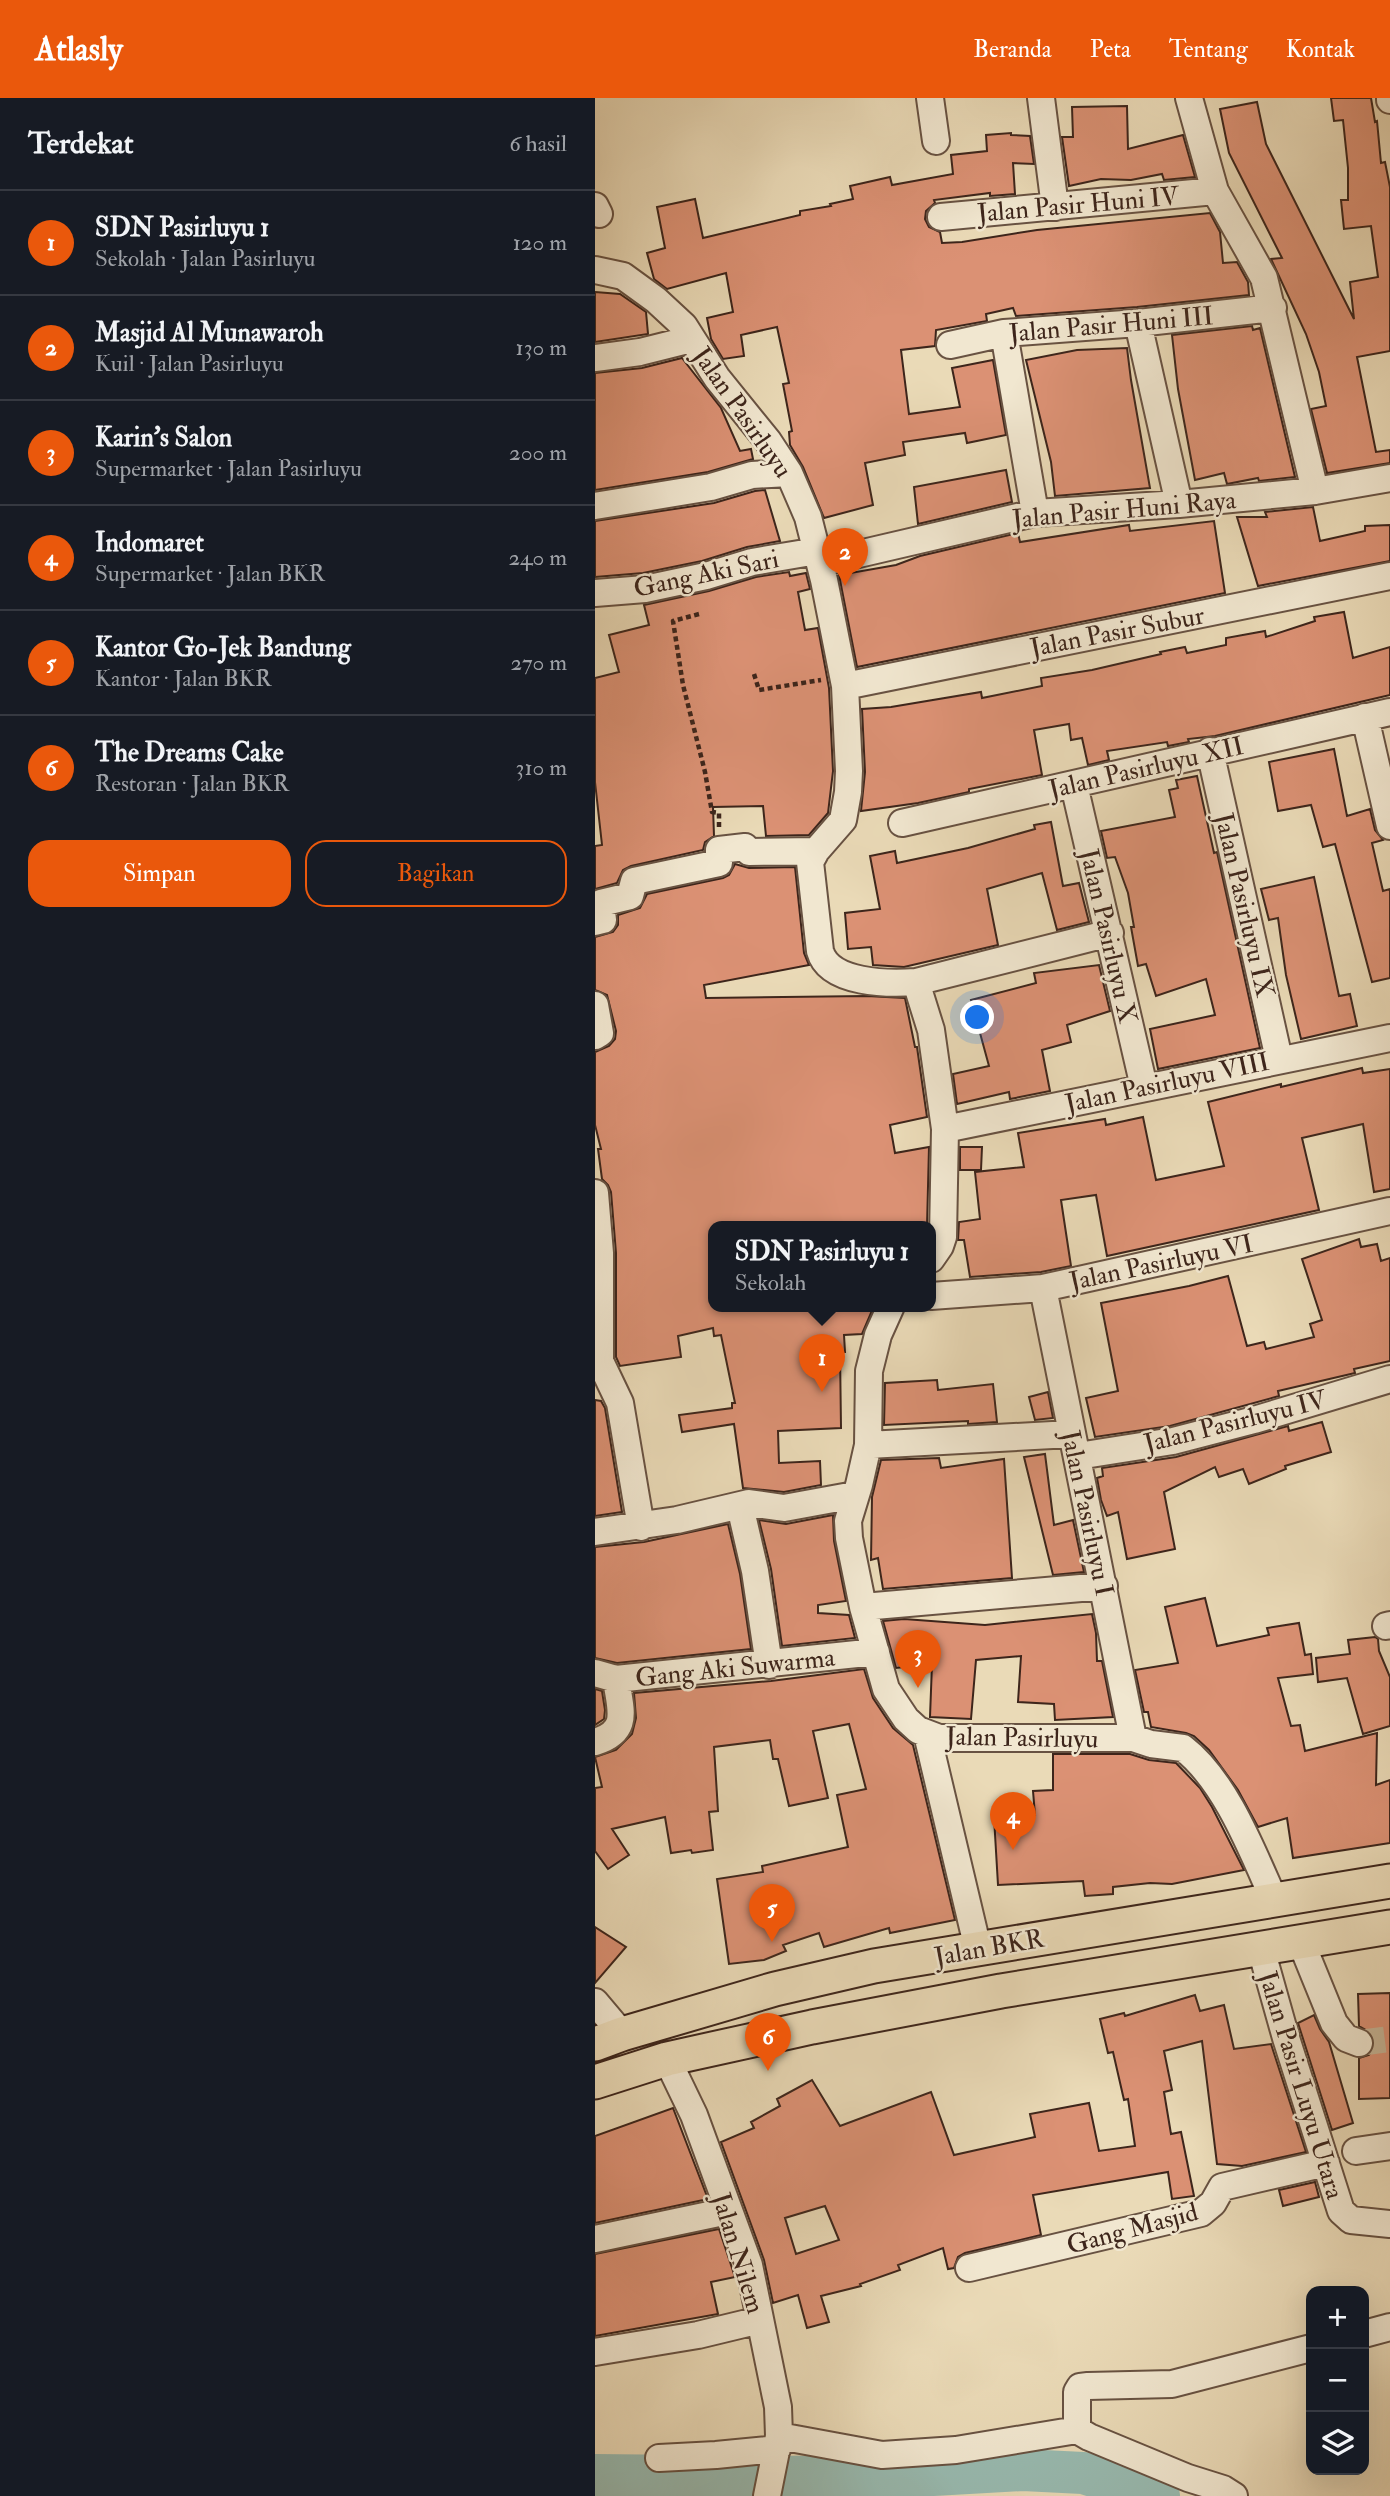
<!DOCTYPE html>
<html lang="id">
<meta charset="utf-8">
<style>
body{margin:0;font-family:"IM FELL Double Pica",serif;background:#242831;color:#f1f3f6}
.controls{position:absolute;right:21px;bottom:21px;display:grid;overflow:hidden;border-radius:14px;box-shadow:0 7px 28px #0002}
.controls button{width:63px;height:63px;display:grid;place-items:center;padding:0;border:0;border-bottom:2px solid #363941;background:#171b24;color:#f1f3f6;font:35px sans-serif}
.you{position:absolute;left:383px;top:920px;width:24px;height:24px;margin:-18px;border:5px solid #fff;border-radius:50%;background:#1a73e8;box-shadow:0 0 0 10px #1a73e833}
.badge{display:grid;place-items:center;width:46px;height:46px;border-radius:50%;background:#ea580c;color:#fff;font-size:23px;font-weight:700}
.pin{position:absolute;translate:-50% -58px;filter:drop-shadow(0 2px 4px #0008)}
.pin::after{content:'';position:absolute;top:37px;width:24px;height:21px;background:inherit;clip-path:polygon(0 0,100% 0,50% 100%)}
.popup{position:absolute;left:113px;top:1123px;width:228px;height:91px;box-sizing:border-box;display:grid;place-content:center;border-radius:14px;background:#171b24;filter:drop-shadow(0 2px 5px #0005);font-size:23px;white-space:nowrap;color:#9ea1a6}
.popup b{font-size:26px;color:#f1f3f6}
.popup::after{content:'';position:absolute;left:50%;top:100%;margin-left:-14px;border:14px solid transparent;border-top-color:#171b24}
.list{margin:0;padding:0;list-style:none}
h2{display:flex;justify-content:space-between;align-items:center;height:91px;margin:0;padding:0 28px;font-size:30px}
h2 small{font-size:23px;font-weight:400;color:#9ea1a6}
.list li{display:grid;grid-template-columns:46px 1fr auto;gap:21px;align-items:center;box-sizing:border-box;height:105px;padding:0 28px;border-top:2px solid #363941}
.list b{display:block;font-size:26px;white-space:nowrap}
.list p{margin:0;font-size:23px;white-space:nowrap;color:#9ea1a6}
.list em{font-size:23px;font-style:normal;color:#9ea1a6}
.actions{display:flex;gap:14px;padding:21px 28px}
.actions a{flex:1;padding:16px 0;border:2px solid #ea580c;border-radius:21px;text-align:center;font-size:24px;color:#ea580c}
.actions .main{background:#ea580c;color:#fff}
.icon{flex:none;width:38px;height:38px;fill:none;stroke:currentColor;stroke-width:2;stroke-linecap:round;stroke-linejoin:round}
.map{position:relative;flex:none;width:795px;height:2398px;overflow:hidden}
header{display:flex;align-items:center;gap:42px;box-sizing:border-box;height:98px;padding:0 35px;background:#ea580c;color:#fff}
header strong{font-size:33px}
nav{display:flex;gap:38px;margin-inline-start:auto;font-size:24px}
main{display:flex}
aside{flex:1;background:#171b24}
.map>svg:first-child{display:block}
</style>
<header>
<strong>Atlasly</strong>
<nav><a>Beranda</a><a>Peta</a><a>Tentang</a><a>Kontak</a></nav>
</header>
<main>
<aside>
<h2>Terdekat<small>6 hasil</small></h2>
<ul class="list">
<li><span class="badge">1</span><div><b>SDN Pasirluyu 1</b><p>Sekolah · Jalan Pasirluyu</p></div><em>120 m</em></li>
<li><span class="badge">2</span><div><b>Masjid Al Munawaroh</b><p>Kuil · Jalan Pasirluyu</p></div><em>130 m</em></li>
<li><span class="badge">3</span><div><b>Karin's Salon</b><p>Supermarket · Jalan Pasirluyu</p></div><em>200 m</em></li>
<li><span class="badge">4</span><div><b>Indomaret</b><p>Supermarket · Jalan BKR</p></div><em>240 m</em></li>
<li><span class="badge">5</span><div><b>Kantor Go-Jek Bandung</b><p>Kantor · Jalan BKR</p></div><em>270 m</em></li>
<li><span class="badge">6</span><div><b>The Dreams Cake</b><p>Restoran · Jalan BKR</p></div><em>310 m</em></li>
</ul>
<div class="actions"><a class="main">Simpan</a><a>Bagikan</a></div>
</aside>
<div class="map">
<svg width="795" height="2398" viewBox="0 0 795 2398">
<rect width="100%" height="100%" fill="#eadab7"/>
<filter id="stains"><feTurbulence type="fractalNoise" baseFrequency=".00286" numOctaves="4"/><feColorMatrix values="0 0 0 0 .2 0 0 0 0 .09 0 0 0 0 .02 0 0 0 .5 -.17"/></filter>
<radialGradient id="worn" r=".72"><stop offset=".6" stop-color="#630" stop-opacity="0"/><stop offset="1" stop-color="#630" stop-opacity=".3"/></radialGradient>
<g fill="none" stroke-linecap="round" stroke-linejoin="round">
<path stroke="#98bab0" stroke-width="42" d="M 0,2377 L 181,2379 L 338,2377 L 428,2372 L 488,2375 L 564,2398"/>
</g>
<path fill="#db9174" stroke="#3d251b" stroke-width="2" fill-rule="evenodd" d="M 736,0 L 776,0 L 780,24 L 782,23 L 786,65 L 790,64 L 795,89 L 795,253 L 762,259 L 781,354 L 795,352 L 795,365 L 732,375 L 716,311 L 731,308 L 724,274 L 711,236 L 676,161 L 687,160 L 634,55 L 625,11 L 662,4 L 671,46 L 759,221 L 755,184 L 783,179 L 776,128 L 749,131 L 746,102 L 753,102 L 753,70 L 748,22 L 739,23 Z
M 532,8 L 533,51 L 588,37 L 600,79 L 569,82 L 567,76 L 536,82 L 506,81 L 474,88 L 467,39 L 478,39 L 477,9 Z
M 416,35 L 416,37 L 435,38 L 439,66 L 418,65 L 420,96 L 395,98 L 395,95 L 339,102 L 340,105 L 331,113 L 330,121 L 334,129 L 345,134 L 347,145 L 367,144 L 442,132 L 615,115 L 625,134 L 628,165 L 642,164 L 653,184 L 654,197 L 542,209 L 421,218 L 418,210 L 391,216 L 392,223 L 341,232 L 340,248 L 306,252 L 314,316 L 365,309 L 357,270 L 398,262 L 411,337 L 372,345 L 370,335 L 308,344 L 310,357 L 270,365 L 278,407 L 229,420 L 208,369 L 195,347 L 194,334 L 197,333 L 188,286 L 194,285 L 182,229 L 146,237 L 149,258 L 128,261 L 116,241 L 112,220 L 138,214 L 131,175 L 72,191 L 59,181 L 52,155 L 70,150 L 62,109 L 100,101 L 108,140 L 205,117 L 205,113 L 236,108 L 235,106 L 258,101 L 255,88 L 295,79 L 297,87 L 358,76 L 356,57 L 392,53 L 391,37 Z
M 0,194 L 25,196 L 51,214 L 53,236 L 0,244 Z
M 657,228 L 658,232 L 665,230 L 700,379 L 664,383 L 663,380 L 632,386 L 629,375 L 600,382 L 583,291 L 577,237 Z
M 532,250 L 536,282 L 555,390 L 460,398 L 456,364 L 431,262 L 482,252 Z
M 87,260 L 126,310 L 145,353 L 156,351 L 158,361 L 113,374 L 0,392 L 0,275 L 47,270 Z
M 411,372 L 417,404 L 323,426 L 319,389 Z
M 170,392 L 185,443 L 152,449 L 107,463 L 48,475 L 0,479 L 0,423 L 119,405 L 160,393 Z
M 718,409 L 725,443 L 770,433 L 770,428 L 795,427 L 795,463 L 663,488 L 642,419 L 672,419 L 670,414 Z
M 619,423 L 630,495 L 262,569 L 244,477 L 301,467 L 325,458 L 423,435 L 425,444 L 534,427 L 535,433 Z
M 194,474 L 195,478 L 211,475 L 215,491 L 203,494 L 210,532 L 223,530 L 234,590 L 238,673 L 233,715 L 214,737 L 171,738 L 168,708 L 118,709 L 119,738 L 110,744 L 108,752 L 36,768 L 28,772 L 22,785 L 0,791 L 0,748 L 7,747 L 0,684 L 0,580 L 24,574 L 14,537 L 54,527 L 49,507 L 114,493 L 161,479 Z
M 749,514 L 758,560 L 795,549 L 795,597 L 620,638 L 593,641 L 594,644 L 573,648 L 572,644 L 512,653 L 514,662 L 493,667 L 487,640 L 476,642 L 474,626 L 439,632 L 447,677 L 374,691 L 374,694 L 323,705 L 266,713 L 270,674 L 267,611 L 296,609 L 386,594 L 387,600 L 447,588 L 446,580 L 497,572 L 566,556 L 565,554 L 590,549 L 592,555 L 631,547 L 631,540 L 670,533 L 671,539 L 720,523 L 719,519 Z
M 739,651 L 752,718 L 775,711 L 780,732 L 788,742 L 777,745 L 788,793 L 795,791 L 795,880 L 777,884 L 740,746 L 728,749 L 716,707 L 683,713 L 674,664 Z
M 602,678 L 619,755 L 622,754 L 665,950 L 563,971 L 555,931 L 620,917 L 611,881 L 561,898 L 551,866 L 543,868 L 536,829 L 539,829 L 533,795 L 520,759 L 512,760 L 506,733 L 580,719 L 574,692 L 583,690 L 581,682 Z
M 456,724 L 468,788 L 484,785 L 494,824 L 462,832 L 447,775 L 392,791 L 403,847 L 309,869 L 278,867 L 276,849 L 253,851 L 250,815 L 285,811 L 275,758 L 300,753 L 302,765 L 373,750 L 440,731 L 439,727 Z
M 140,766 L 154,770 L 200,769 L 209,855 L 214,867 L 109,887 L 111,900 L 272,898 L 310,900 L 320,949 L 322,949 L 332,1019 L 295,1027 L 300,1055 L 334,1049 L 332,1128 L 118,1128 L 118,1208 L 279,1208 L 267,1236 L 249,1237 L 250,1254 L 245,1254 L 246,1330 L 183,1333 L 184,1365 L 225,1363 L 226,1387 L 189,1394 L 148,1390 L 139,1326 L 87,1334 L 84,1317 L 137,1310 L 137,1305 L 140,1305 L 126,1237 L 119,1238 L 118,1230 L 83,1238 L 86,1259 L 25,1268 L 21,1259 L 21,1155 L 16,1094 L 13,1087 L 7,1081 L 3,1051 L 6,1051 L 0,1027 L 0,954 L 14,948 L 20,941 L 21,933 L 12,897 L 0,892 L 0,839 L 18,834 L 23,827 L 23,817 L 45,810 L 52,796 L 128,780 L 134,777 Z
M 719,779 L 744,898 L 755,896 L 762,928 L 706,941 L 691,877 L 683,820 L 674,822 L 666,791 Z
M 504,867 L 515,913 L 472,927 L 476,944 L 447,952 L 455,993 L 415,1001 L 414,994 L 362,1006 L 358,976 L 394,968 L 376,902 L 441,885 L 439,875 Z
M 767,970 L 768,975 L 795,971 L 795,1091 L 779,1094 L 768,1026 L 707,1040 L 724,1112 L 512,1158 L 501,1097 L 466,1102 L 476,1168 L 446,1174 L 375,1179 L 369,1142 L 363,1142 L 364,1124 L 385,1121 L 380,1074 L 429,1069 L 423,1035 L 510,1021 L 511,1027 L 548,1019 L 561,1082 L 629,1068 L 613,1004 L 686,986 L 686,989 Z
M 365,1049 L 387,1049 L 386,1072 L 365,1072 Z
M 764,1141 L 766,1149 L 782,1146 L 786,1163 L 795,1160 L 795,1263 L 759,1271 L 760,1275 L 683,1293 L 684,1298 L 575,1328 L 500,1339 L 491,1300 L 523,1293 L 506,1205 L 594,1188 L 633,1178 L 652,1248 L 669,1244 L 671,1251 L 719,1239 L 715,1226 L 727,1222 L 707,1161 Z
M 342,1282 L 343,1292 L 398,1286 L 402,1324 L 373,1326 L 373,1323 L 289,1327 L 290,1285 Z
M 453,1294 L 458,1320 L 440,1322 L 434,1299 Z
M 0,1302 L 6,1303 L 10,1310 L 27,1414 L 0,1418 Z
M 727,1324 L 736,1354 L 690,1368 L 691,1371 L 654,1386 L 648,1371 L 624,1379 L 620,1369 L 569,1394 L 580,1451 L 532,1461 L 523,1414 L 512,1418 L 506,1402 L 502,1380 L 508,1378 L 507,1370 L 581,1359 L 693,1328 L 694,1333 Z
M 450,1356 L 459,1427 L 478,1422 L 489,1474 L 458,1477 L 429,1359 Z
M 344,1360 L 346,1370 L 409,1361 L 417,1480 L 288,1491 L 283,1460 L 276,1462 L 277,1399 L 286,1362 Z
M 238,1417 L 239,1443 L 251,1503 L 223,1507 L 223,1515 L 254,1517 L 260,1540 L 187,1548 L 176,1471 L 164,1422 L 191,1426 Z
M 133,1426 L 145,1476 L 156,1551 L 22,1565 L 0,1560 L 0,1449 L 49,1444 Z
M 610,1500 L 622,1548 L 674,1537 L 672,1530 L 704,1525 L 710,1557 L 716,1556 L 718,1576 L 683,1580 L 696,1628 L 705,1627 L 710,1653 L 782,1635 L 781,1687 L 795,1682 L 795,1745 L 698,1760 L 692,1720 L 663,1729 L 643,1692 L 614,1652 L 599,1638 L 591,1635 L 556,1629 L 553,1614 L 549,1614 L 540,1572 L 583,1565 L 570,1509 Z
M 497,1516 L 501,1535 L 502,1563 L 507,1563 L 518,1619 L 460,1622 L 459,1606 L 423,1604 L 426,1558 L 381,1562 L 376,1621 L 335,1619 L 337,1566 L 301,1570 L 288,1523 L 309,1521 L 390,1527 Z
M 780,1539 L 783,1541 L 784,1553 L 795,1579 L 795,1628 L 768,1636 L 752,1580 L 723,1584 L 721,1560 L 755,1556 L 753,1542 Z
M 269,1571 L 278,1600 L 298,1630 L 318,1647 L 360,1822 L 295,1835 L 294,1830 L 229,1849 L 224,1835 L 188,1847 L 191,1853 L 169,1862 L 134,1866 L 122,1781 L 168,1774 L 167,1768 L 253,1749 L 242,1697 L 271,1691 L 254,1626 L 218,1633 L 233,1700 L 194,1708 L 183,1661 L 178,1661 L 175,1642 L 119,1649 L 123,1713 L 114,1714 L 118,1752 L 97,1755 L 96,1752 L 76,1755 L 70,1719 L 17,1731 L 34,1757 L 13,1771 L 0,1753 L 0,1690 L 7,1689 L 0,1659 L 21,1652 L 37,1636 L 41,1620 L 39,1595 L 176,1583 Z
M 0,1591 L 7,1593 L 10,1612 L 9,1621 L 0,1627 Z
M 458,1656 L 535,1656 L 554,1662 L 581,1665 L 605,1690 L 617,1709 L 649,1772 L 577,1786 L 555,1785 L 518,1789 L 518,1796 L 490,1798 L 488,1783 L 403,1787 L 399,1719 L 440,1717 L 438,1693 L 458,1692 Z
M 0,1829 L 31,1849 L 0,1885 Z
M 795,1895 L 795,2000 L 764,2001 L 764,1960 L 774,1957 L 779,1950 L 780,1943 L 776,1935 L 764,1928 L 763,1896 Z
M 600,1897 L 605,1913 L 629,1907 L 639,1951 L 676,1946 L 711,2054 L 647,2068 L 622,2066 L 607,1943 L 569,1953 L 577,1992 L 569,1994 L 576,2036 L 586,2034 L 599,2098 L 577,2101 L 573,2074 L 438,2097 L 446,2137 L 370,2155 L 363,2159 L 359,2170 L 353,2171 L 348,2150 L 303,2167 L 305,2172 L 265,2186 L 266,2188 L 226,2198 L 234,2224 L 212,2230 L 203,2197 L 178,2205 L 169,2162 L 126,2044 L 159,2030 L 156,2024 L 185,2008 L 182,2001 L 217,1982 L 245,2028 L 336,1994 L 359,2057 L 440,2039 L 435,2016 L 494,2005 L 504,2053 L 540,2048 L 533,2001 L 529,2002 L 518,1954 L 513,1955 L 505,1921 L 529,1915 L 530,1918 ZM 230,2108 L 244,2142 L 201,2156 L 190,2120 Z
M 719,1917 L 725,1931 L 734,1944 L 758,2025 L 737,2032 L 703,1925 Z
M 78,2010 L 113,2101 L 0,2125 L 0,2038 Z
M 720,2084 L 724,2099 L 688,2108 L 684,2092 Z
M 124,2131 L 140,2179 L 116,2184 L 123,2216 L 0,2238 L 0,2156 Z"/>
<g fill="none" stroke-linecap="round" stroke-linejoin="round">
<path stroke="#c7b698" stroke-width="26" stroke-dasharray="26 13" stroke-linecap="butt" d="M 764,1945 L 795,1941"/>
<g stroke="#685242" stroke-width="30">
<path id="minor" d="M 335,0 L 341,43
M 446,0 L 460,109
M 594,0 L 620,93 L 669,180 L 720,393
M 795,0 L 795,2
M 0,108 L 4,116
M 346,119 L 620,93
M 0,172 L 28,178 L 61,202 L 89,228 L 122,280 L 173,343 L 194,375 L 213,419 L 229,482 L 250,588 L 254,673 L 253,694 L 248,722 L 221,753 L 215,764 L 225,853 C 234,886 294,886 321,884 L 336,932 L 350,1031 L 348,1139 L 345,1148 L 336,1161
M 543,225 L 584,406
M 409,235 L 440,415
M 355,247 L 409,235 L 543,225 L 678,210
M 0,260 L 45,254 L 97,241
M 0,408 L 116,389 L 157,377 L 194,375
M 225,465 L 440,415 L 584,406 L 720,393 L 795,380
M 0,495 L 50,491 L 111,478 L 157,464 L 222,453
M 250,588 L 795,478
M 770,619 L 795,728
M 615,653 L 684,961
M 479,687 L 549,989
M 307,725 L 795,614
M 0,824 L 8,822 L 6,805 L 35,798 L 39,783 L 124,765 L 124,752 L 150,749 L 154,754 L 221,753
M 321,884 L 515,835
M 0,907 L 5,935 L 0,938
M 350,1031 L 795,940
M 0,1095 L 5,1155 L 5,1263 L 25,1305 L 46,1429
M 448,1190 L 538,1640
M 336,1198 L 448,1190 L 795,1113
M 296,1208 L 283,1237 L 274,1273 L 273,1347 L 264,1387 L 253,1423 L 254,1440 L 268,1509 L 291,1591 L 311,1621 L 323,1632 L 344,1640 L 538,1640 L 556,1646 L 588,1650 C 631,1683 658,1755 680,1804
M 273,1347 L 476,1336
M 483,1358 L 578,1343 L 659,1322 L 795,1281
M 145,1408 L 160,1473 L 174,1567
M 0,1434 L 82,1422 L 154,1405 L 189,1410 L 260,1397
M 268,1509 L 509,1488
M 791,1528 L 795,1527
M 0,1575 L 21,1581 L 281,1554
M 332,1636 L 383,1851
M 0,1644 C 36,1633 25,1611 21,1581
M 706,1844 L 739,1925 L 751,1940 L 764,1945
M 666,1851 L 691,1940 L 746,2113 L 756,2122 L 795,2126
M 0,1904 L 27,1936
M 72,1961 L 99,2017 L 154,2167 L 183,2309 L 184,2338 L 172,2398
M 761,2053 L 795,2048
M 0,2141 L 133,2113
M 374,2170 L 606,2115 L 618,2105 L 627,2089 L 731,2065
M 769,2236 L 795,2229
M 0,2254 L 103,2237 L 165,2222
M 184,2338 L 287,2357 L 361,2352 L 482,2332
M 64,2360 L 121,2357 L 182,2351
M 639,2398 L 628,2391 L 593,2380 L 494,2339 L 482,2332 L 482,2294 L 485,2289 L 493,2288 L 577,2286 L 716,2250"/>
</g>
<g stroke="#3d251b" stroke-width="37">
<path id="major" d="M 0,1946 L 27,1936 L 180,1891 L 279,1868 L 795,1783
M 0,1984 L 72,1961 L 217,1929 L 406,1893 L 795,1829"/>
</g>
<path stroke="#3d251b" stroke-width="4.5" stroke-dasharray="5 3.5" stroke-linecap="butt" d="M 104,516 L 78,523 L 88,587 L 110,674 L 117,714 L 124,715 L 124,730
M 159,576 L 164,592 L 226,582"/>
<use href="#minor" stroke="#f1e7d0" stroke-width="26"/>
<use href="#major" stroke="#eadab7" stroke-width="33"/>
</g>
<g text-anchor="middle" stroke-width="5" stroke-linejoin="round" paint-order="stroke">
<g font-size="26" fill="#3d251b" stroke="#f1e7d0">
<text transform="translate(483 106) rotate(-5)" y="9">Jalan Pasir Huni IV</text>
<text transform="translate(516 226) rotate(-5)" y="9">Jalan Pasir Huni III</text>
<text transform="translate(148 314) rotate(55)" y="9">Jalan Pasirluyu</text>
<text transform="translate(529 411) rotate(-5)" y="9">Jalan Pasir Huni Raya</text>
<text transform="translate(111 475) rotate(-12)" y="9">Gang Aki Sari</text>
<text transform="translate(522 533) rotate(-11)" y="9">Jalan Pasir Subur</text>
<text transform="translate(551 669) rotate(-13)" y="9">Jalan Pasirluyu XII</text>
<text transform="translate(650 807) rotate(77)" y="9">Jalan Pasirluyu IX</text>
<text transform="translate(514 838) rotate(77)" y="9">Jalan Pasirluyu X</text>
<text transform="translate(572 984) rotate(-12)" y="9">Jalan Pasirluyu VIII</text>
<text transform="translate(566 1164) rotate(-12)" y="9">Jalan Pasirluyu VI</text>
<text transform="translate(640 1323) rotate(-14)" y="9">Jalan Pasirluyu IV</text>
<text transform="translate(493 1415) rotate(78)" y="9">Jalan Pasirluyu I</text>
<text transform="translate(140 1569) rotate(-6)" y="9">Gang Aki Suwarma</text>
<text transform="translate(427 1639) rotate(1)" y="9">Jalan Pasirluyu</text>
<text transform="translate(394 1849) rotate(-10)" y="9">Jalan BKR</text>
<text transform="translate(707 1987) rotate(73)" y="9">Jalan Pasir Luyu Utara</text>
<text transform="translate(537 2130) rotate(-15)" y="9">Gang Masjid</text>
<text transform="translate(144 2155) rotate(73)" y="9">Jalan Nilem</text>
</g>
</g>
<rect width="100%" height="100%" filter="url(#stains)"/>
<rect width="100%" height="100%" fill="url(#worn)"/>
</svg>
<div class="controls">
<button>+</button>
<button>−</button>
<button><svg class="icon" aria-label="layers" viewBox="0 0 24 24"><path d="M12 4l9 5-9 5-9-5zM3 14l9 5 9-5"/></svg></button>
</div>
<div class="you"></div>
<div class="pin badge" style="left:227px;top:1294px">1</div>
<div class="popup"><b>SDN Pasirluyu 1</b>Sekolah</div>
<div class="pin badge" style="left:250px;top:488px">2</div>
<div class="pin badge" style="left:323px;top:1590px">3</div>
<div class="pin badge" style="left:418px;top:1752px">4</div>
<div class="pin badge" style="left:177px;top:1844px">5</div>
<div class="pin badge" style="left:173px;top:1973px">6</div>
</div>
</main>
